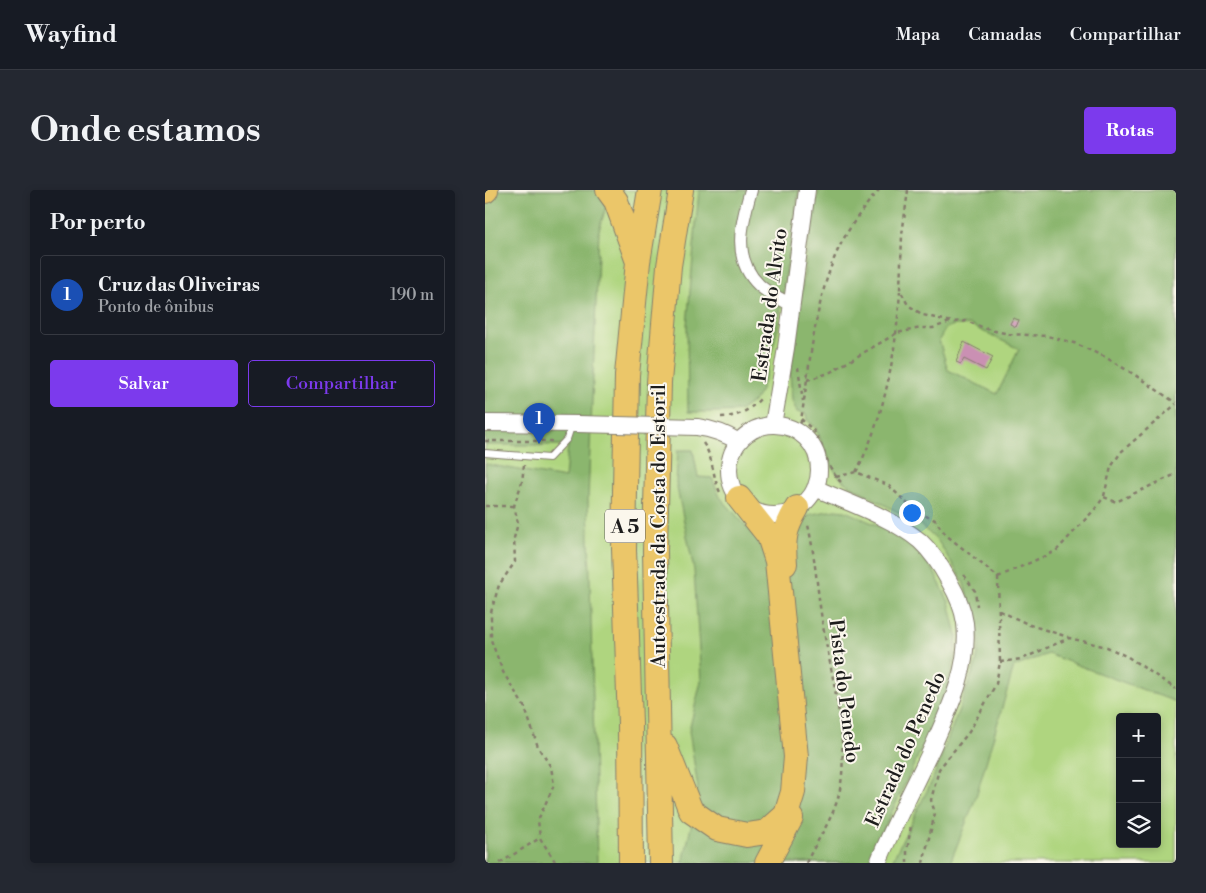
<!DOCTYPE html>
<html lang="pt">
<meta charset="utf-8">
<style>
body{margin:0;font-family:"Libre Bodoni",serif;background:#242831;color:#f1f3f6}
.controls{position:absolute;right:15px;bottom:15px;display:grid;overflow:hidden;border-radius:5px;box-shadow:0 2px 8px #0003}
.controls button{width:45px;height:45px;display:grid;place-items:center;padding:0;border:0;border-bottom:1px solid #363941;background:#171b24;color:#f1f3f6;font:25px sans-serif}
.you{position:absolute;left:426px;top:322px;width:18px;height:18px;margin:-12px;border:4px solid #fff;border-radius:50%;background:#1a73e8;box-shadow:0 0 0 8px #1a73e833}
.badge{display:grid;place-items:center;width:32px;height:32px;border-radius:50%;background:#7c3aed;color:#fff;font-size:16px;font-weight:700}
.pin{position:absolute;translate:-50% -41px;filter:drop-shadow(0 1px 2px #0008)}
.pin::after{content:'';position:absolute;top:26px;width:18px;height:15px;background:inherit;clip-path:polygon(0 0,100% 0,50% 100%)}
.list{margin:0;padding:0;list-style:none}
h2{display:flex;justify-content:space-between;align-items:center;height:65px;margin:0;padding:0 20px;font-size:21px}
h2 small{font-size:16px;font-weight:400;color:#9ea1a6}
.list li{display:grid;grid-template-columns:32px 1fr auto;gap:15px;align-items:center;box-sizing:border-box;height:80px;margin:0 10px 10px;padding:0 10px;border:1px solid #363941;border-radius:5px}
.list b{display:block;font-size:19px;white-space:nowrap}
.list p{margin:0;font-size:16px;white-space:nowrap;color:#9ea1a6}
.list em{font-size:16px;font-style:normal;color:#9ea1a6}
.actions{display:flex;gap:10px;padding:15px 20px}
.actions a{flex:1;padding:11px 0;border:1px solid #7c3aed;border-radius:5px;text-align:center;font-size:18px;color:#7c3aed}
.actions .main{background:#7c3aed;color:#fff}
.icon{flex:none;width:28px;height:28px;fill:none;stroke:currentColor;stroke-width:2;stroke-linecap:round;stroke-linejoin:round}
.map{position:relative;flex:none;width:691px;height:673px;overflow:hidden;border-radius:5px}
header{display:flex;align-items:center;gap:30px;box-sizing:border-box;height:70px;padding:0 25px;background:#171b24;border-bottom:1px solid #363941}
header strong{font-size:24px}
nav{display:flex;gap:28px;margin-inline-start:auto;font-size:18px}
.intro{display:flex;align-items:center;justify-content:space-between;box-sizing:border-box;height:120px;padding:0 30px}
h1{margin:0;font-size:35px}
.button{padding:12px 22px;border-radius:5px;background:#7c3aed;color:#fff;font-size:18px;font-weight:700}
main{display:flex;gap:30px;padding:0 30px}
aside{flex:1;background:#171b24;border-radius:5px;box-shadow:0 2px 8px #0003}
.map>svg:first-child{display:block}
</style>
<header>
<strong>Wayfind</strong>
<nav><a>Mapa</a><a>Camadas</a><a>Compartilhar</a></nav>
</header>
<div class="intro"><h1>Onde estamos</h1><a class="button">Rotas</a></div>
<main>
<aside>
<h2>Por perto<small></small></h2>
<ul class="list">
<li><span class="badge" style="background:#1a4fb4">1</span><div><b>Cruz das Oliveiras</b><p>Ponto de ônibus</p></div><em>190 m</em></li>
</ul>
<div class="actions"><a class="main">Salvar</a><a>Compartilhar</a></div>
</aside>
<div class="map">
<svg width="691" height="673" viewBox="0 0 691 673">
<rect width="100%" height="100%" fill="#fbf7ec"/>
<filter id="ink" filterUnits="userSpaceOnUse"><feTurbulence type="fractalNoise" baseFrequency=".02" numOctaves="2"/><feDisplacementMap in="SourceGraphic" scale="10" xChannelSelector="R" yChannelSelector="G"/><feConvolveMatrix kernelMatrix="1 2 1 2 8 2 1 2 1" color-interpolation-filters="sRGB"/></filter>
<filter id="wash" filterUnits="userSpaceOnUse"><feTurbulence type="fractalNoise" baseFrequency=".0096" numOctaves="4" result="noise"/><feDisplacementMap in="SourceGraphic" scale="20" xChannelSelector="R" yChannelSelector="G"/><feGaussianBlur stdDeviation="1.12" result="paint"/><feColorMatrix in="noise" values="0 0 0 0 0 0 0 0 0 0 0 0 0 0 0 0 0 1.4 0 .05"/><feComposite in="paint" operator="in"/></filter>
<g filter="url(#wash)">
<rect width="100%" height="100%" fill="#ecdebb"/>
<path fill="#afd57f" stroke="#66784e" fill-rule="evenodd" d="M 0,0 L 691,0 L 691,673 L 0,673 ZM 635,527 L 672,527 L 672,654 L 635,654 Z"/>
<path fill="#8bb66e" stroke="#546945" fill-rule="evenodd" d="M 0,0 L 126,0 L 114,40 L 103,308 L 112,673 L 0,673 L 0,274 L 80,288 L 83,255 L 0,255 Z
M 214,0 L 314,0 L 292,141 L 282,182 L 275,202 L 269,211 L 254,221 L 231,222 L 203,222 L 202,135 Z
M 334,0 L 691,0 L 691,512 L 563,464 L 529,477 L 490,610 L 465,673 L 406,673 L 447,591 L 491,474 L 495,453 L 491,432 L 478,391 L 453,351 L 434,334 L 359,292 L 349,280 L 330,237 L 322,230 L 321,224 L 312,222 L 307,210 L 305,183 L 325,41 ZM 469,135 L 485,135 L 534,159 L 512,204 L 463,180 L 454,150 L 461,138 Z
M 193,260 L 208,260 L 213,287 L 227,288 L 235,307 L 274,351 L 314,332 L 327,324 L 350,320 L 360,321 L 394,336 L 424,355 L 438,367 L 449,382 L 464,412 L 472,446 L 469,471 L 463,496 L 446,538 L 383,673 L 198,673 L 208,628 L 213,598 L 204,541 L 216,491 L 209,380 L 191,293 Z"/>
<g id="blocks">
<path fill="#ca90b3" d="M 528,128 L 534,130 L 531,137 L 525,134 Z
M 479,152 L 508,167 L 501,180 L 479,169 L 476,174 L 471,172 Z"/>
</g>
</g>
<g filter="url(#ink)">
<use href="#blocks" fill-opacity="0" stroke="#847d6c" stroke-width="1"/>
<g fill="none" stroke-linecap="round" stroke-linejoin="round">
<g stroke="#847d6c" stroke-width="8">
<path id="service" d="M 0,263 L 64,268 L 82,249 L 87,234"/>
</g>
<g stroke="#847d6c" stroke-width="14">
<path id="minor" d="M 266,0 C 257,32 246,68 274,95 C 282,103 296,109 307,115"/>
</g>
<g stroke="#847d6c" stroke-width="18">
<path id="tertiary" d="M 0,233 L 93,234
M 288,235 L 301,158 L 322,0
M244 280a45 45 0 1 1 90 0a45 45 0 1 1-90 0Z
M 212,237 C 228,239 241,244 254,252
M 330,298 C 364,313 406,327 435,351 C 447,362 456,376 464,391 C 471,403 478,418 480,433 C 485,477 465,517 448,556 C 430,595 409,633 393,673"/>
</g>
<g stroke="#847d6c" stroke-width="26">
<path id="motorway" d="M 123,0 L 131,11 L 152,69
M 0,1 L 1,0
M 300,374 C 298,349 299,340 312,318
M 180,556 L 206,621 L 232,639 L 262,645 L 282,642 L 301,625 L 308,602 L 311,567 L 292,371 L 284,346 L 254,308
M 146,673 L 145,534 L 139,359 L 142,185 L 153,72 L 165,0
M 176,673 L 170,361 L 174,192 L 184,76 L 196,0
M 282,673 L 306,628"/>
</g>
<path stroke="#847d6c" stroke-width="2.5" stroke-dasharray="4 4" stroke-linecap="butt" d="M 423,0 L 417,45 L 415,100 L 423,115 L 438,125 L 467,132 L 481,131 L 505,140 L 524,144 L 562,146 L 589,153 L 620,167 L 650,185 L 691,213
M 313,177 L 318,211
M 322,190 L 344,183 L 412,143 L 436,138 L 448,138 L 465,132
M 236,227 C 254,227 265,220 277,207
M 316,229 C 320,233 324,236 328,240 C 340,256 341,278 356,292
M 314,242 C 324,186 327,127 347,74 C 357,47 375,21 394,0
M 0,251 L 67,251
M 218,253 C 229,268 227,288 236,304
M 39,275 L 37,292 L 29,316 L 33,333 L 29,348 L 30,372 L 14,395 L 6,422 L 6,450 L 18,482 L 40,518 L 53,557 L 66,577 L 69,595 L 53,630 L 55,648 L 71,673
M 371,282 C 400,227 411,163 415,101
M 351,287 L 371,282 L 403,295 L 430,321 L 450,330 L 461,345 L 513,387 L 515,472 L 511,494 L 484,542 L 454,579 L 446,610 L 450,623 L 438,673
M 619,306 L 626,277 L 636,262 L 691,214
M 0,316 L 29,316
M 479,385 L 490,401 L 492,416
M 513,387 L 571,361 L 610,319 L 619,307 L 631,312 L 691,284
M 515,421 L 545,435 L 583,447
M 515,472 L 537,469 L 584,448 L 622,457 L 643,467 L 691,499
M 15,673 L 55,648
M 321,673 C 332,650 348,629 354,604 C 366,553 345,481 337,430 C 332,398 330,366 323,335
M 422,673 L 422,661 L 426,636"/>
<use href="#service" stroke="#fff" stroke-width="6"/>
<use href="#minor" stroke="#fff" stroke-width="12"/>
<use href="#tertiary" stroke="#fff" stroke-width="16"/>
<use href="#motorway" stroke="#ebc669" stroke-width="24"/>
<g stroke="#847d6c" stroke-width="18" stroke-linecap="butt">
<path id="tertiary-bridge" d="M 93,234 L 212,237"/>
</g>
<use href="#tertiary-bridge" stroke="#fff" stroke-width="16"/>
</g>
</g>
<g text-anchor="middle" stroke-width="4" stroke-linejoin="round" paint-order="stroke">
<rect fill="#fbf7ec" stroke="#5f5e5a" stroke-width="1" x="120" y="319.5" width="40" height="33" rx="4"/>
<g font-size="19" font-weight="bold" fill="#1c1c1c">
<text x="140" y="343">A 5</text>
</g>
<g font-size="20" fill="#1c1c1c" stroke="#fbf7ec">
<text transform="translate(284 115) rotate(-82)" y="7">Estrada do Alvito</text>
<text transform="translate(173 336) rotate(-90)" y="7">Autoestrada da Costa do Estoril</text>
<text transform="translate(360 501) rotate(83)" y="7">Pista do Penedo</text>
<text transform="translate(420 559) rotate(-66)" y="7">Estrada do Penedo</text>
</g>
</g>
</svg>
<div class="controls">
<button>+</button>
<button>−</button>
<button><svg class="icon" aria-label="layers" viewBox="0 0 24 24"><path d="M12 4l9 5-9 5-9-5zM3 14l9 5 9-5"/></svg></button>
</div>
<div class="you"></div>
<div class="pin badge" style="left:54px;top:254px;background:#1a4fb4">1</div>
</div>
</main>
